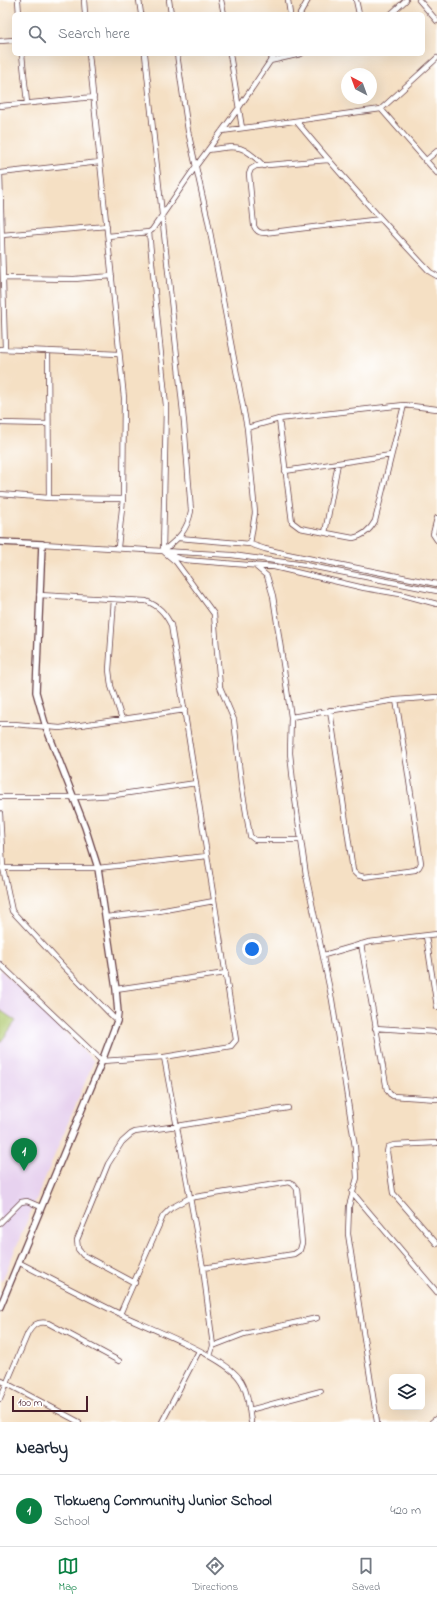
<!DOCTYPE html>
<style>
body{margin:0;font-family:"Indie Flower",sans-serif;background:#f2f2f3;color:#1f2937}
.controls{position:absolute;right:12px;bottom:12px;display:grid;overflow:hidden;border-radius:6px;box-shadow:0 4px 16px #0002}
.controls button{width:36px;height:36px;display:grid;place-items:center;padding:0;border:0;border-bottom:1px solid #e0e1e3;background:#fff;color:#1f2937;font:20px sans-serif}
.compass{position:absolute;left:341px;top:68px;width:36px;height:36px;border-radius:50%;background:#fff;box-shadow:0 4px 16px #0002;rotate:319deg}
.scale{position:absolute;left:12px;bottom:10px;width:76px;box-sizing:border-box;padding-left:4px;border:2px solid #4a1f2b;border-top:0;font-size:11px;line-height:14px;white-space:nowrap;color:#4a1f2b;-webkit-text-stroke:3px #fff;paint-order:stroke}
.you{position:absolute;left:252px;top:949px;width:14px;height:14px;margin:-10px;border:3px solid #fff;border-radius:50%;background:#1a73e8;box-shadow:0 0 0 6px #1a73e833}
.badge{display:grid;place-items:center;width:26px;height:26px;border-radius:50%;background:#0b8043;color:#fff;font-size:13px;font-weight:700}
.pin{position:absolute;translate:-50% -33px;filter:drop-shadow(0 1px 2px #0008)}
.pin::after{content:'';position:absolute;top:21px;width:14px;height:12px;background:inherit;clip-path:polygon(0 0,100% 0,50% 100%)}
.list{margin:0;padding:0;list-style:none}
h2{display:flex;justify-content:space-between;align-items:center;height:52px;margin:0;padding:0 16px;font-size:17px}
h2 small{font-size:13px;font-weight:400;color:#747a83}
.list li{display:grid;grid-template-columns:26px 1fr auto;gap:12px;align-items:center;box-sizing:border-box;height:72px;padding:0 16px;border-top:1px solid #e0e1e3}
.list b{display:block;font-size:15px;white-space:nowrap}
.list p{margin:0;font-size:13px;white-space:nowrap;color:#747a83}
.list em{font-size:13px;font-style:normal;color:#747a83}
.icon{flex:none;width:22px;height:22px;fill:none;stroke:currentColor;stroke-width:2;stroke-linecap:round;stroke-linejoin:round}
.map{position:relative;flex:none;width:437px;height:1422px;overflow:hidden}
.search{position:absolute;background:#fff;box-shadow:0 4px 16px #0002;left:12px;right:12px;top:12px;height:44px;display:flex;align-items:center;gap:10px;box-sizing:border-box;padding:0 14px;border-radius:6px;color:#747a83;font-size:15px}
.sheet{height:124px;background:#fff}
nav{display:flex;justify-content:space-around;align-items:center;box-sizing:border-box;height:56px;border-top:1px solid #e0e1e3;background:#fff;font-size:11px;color:#747a83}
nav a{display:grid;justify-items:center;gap:2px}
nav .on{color:#0b8043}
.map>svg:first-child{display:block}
</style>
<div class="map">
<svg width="437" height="1422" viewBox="0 0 437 1422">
<rect width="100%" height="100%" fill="#fff"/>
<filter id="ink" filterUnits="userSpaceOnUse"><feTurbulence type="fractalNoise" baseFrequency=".025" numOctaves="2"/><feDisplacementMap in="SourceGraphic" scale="8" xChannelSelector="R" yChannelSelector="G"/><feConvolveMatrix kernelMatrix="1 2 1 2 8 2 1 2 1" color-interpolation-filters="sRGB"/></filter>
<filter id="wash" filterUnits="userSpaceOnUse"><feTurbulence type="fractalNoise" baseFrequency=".012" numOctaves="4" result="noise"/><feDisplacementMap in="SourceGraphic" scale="16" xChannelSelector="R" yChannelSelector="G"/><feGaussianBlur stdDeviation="0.9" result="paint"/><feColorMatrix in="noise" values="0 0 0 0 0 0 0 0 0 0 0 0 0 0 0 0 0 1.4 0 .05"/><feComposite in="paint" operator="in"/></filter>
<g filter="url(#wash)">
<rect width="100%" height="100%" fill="#f5e0c4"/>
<path fill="#e7d2ef" d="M 0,969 L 94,1061 L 2,1281 L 0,1280 Z"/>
<path fill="#aec86e" stroke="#7c744c" d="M 0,1010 L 16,1021 L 0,1043 Z"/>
</g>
<g filter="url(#ink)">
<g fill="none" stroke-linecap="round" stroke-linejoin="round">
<g stroke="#643c42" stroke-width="6">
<path id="minor" d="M 18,0 L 19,14
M 84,0 L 85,14
M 139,0 L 141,14
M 169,0 L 171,14
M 221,0 L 224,14
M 288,0 L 290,14
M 356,0 L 359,14
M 419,0 L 437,21
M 300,14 L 308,0
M 391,14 L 406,0
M 0,41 L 14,40
M 22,54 L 27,103
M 89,54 L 124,398 L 123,499 L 118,547
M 145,54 L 184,422 L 191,511 C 187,531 179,538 163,551
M 177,54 L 188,131 L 208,221 L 247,428 L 255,513 L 250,544 L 179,538
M 230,54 L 242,128
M 270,61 L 301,54
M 0,106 L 94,97
M 381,109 L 437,173
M 296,121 C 339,173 384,223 430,272 L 437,276
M 222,131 L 381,109 L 437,58
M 208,150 C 238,146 241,143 264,166
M 328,160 L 256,166 L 251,169 L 249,174 L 254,226 C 256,231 259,233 264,233 L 381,219
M 425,161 L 437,151
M 149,232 L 166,406 L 163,551 L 176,562 L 214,614 L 220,687 L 234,720 L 241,783 L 250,836 L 255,840 L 301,840
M 2,235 L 107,226
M 108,236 L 149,232 L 152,230 L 196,166 L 238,109 L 275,54
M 4,278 L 74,279 L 112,276
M 0,349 L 119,354
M 5,349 L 0,173 L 100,162
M 48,351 L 49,498
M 279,419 L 292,522 L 300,528 L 353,538 C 364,536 370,530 375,521 L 404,405
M 0,423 L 48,424
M 247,428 L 279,419 L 404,405 L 437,409
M 285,471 L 391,455
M 0,494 L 49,498 L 123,499
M 437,518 L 433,534 L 437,540
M 325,533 L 338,463
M 42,544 L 232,555 L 305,565 L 437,591
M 250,544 L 265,549 L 287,554 L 437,584
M 171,554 L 175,557 L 185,560 L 274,567 L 364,588 L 400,594 L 437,604
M 254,565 L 267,576 L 273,596 L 291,717 L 290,753 L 294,792 L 301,840 L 306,875 L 332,1000 L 355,1147 L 357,1178 L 349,1206 L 348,1234 L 377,1422
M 114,599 L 109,670 L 111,686 L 122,719
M 330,710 L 353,871 L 357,875 L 364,877 L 415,870 L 419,867 L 421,863 L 407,767 L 396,700
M 291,717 L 396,700 L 437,697
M 0,724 L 14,724 L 60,728 L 185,710
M 0,797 L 82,797 L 115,795 L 196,783
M 0,813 L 3,868 L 12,911 L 64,967 L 117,1021
M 0,868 L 98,868 L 207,856
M 106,917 L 159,911 L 214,901
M 426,936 L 437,1007
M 361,944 L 387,1090 L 390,1094 L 393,1096 L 437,1099
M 324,955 L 369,942 L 437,934
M 0,964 L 102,1061 L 164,1057 L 231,1046 L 236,1040 L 171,625 C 165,613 159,606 146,601 L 39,595
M 116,989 L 226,973
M 375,1028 L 437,1032
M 164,1057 L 203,1268 L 213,1346 L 210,1356
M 437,1143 L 394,1145 L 388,1147 L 387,1152 L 393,1193 L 437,1244
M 352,1192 L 437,1292
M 0,1223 L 21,1202 L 27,1201 L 41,1207
M 18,1262 C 53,1280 87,1298 122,1315 C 149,1328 223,1356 239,1378 C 248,1389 249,1409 251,1422
M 135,1283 L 83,1255 L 78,1249 L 77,1240 L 108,1164 L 122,1142 L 131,1134 L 135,1132 L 177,1126 L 288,1108
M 120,1314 L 163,1216 L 171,1208 L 189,1198 L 289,1182 L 293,1184 L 297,1189 L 302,1243 L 300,1250 L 294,1254 L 203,1268
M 213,1346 L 244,1334 L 317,1318
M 0,1380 L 79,1422
M 0,1399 L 28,1333 C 33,1325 37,1321 48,1323 L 119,1361
M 249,1410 L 321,1391
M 162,1422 L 199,1351
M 432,1422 L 437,1418"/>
</g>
<g stroke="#643c42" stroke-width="8">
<path id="tertiary" d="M 0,542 L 42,544 L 36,692 L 46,727 L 85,827 L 98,868 L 116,989 L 118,1013 L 117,1021 L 102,1061 L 0,1307"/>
</g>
<use href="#minor" stroke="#fff" stroke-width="4.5"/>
<use href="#tertiary" stroke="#fff" stroke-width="5.5"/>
</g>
</g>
</svg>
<div class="controls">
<button><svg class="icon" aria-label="layers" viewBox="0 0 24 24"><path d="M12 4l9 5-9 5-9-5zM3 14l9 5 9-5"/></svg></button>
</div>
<svg class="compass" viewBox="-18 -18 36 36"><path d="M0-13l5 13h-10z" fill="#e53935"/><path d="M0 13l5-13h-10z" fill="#747a83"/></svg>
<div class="scale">100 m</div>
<div class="you"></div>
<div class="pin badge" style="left:24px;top:1171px">1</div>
<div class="search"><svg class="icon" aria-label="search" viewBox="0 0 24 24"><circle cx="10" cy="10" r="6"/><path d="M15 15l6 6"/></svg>Search here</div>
</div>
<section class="sheet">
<h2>Nearby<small></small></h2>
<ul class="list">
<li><span class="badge">1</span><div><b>Tlokweng Community Junior School</b><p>School</p></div><em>420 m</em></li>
</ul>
</section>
<nav>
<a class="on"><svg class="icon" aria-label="map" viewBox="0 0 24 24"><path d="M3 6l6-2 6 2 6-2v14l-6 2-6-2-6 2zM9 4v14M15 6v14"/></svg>Map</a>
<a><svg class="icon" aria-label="directions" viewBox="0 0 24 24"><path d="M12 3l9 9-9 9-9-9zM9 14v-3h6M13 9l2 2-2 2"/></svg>Directions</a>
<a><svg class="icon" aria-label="saved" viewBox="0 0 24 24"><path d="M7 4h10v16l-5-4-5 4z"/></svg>Saved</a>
</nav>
